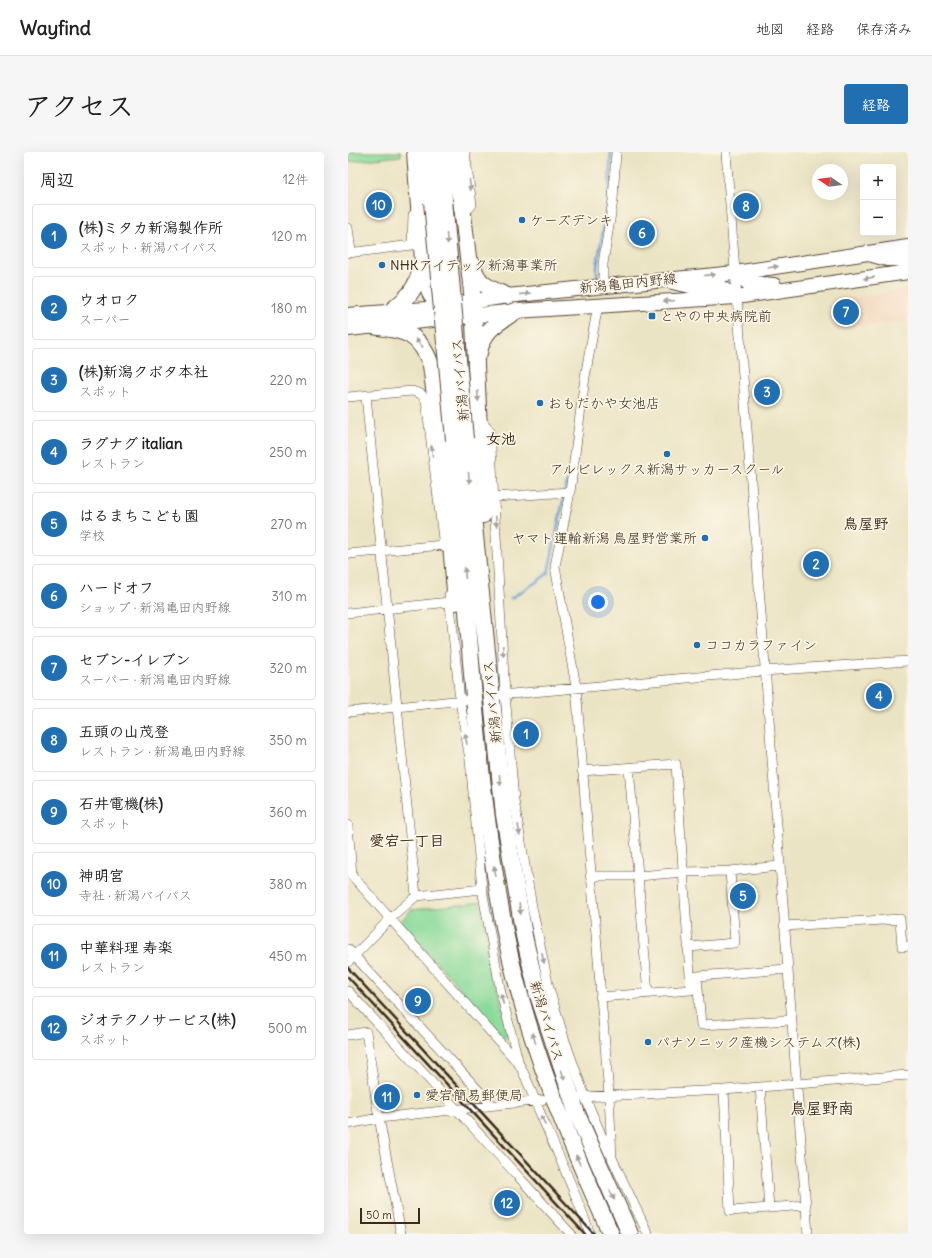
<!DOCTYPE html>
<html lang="ja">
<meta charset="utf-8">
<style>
body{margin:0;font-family:Delius,"Klee One",sans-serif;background:#f6f6f6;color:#202124}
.controls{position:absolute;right:12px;top:12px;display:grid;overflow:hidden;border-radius:4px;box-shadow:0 4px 16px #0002}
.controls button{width:36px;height:36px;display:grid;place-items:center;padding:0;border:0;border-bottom:1px solid #e0e0e0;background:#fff;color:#202124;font:20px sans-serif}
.compass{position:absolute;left:464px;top:12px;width:36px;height:36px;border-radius:50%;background:#fff;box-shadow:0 4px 16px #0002;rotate:283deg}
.scale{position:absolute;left:12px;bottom:10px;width:60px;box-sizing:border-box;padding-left:4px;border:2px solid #3b2a1e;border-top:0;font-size:11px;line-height:14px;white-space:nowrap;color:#3b2a1e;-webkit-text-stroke:3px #fcf5e5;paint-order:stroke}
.you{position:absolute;left:250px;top:450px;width:14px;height:14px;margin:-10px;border:3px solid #fff;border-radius:50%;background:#1a73e8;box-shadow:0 0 0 6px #1a73e833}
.badge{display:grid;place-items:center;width:26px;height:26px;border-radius:50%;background:#1f6fb2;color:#fff;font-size:13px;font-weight:700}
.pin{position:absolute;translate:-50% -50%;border:2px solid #fff;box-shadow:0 1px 4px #0006}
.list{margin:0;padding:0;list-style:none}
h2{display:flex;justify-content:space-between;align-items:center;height:52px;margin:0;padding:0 16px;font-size:17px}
h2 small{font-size:13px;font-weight:400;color:#757577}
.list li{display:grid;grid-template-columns:26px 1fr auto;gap:12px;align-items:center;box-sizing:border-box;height:64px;margin:0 8px 8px;padding:0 8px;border:1px solid #e0e0e0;border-radius:4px}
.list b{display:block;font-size:15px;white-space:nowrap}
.list p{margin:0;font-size:13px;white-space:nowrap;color:#757577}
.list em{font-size:13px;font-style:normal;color:#757577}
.map{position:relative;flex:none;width:560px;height:1082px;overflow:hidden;border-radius:4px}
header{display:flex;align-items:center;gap:24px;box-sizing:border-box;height:56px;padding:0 20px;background:#fff;border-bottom:1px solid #e0e0e0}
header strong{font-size:19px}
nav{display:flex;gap:22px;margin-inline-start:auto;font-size:14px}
.intro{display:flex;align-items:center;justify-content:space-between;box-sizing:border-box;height:96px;padding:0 24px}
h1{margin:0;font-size:28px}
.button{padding:10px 18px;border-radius:4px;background:#1f6fb2;color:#fff;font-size:14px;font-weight:700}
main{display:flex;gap:24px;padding:0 24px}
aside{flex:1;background:#fff;border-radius:4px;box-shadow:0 4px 16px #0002}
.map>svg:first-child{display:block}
</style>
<header>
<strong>Wayfind</strong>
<nav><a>地図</a><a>経路</a><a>保存済み</a></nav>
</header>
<div class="intro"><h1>アクセス</h1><a class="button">経路</a></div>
<main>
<aside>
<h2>周辺<small>12件</small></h2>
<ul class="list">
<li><span class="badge">1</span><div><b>(株)ミタカ新潟製作所</b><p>スポット · 新潟バイパス</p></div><em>120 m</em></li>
<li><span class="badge">2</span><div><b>ウオロク</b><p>スーパー</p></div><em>180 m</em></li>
<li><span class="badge">3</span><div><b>(株)新潟クボタ本社</b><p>スポット</p></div><em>220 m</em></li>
<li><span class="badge">4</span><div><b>ラグナグ italian</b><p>レストラン</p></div><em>250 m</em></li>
<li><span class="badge">5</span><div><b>はるまちこども園</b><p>学校</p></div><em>270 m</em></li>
<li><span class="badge">6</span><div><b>ハードオフ</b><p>ショップ · 新潟亀田内野線</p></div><em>310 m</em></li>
<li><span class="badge">7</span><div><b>セブン-イレブン</b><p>スーパー · 新潟亀田内野線</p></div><em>320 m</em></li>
<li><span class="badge">8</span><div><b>五頭の山茂登</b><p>レストラン · 新潟亀田内野線</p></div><em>350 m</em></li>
<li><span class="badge">9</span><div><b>石井電機(株)</b><p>スポット</p></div><em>360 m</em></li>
<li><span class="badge">10</span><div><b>神明宮</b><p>寺社 · 新潟バイパス</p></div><em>380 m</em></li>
<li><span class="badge">11</span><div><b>中華料理 寿楽</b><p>レストラン</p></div><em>450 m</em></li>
<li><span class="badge">12</span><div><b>ジオテクノサービス(株)</b><p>スポット</p></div><em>500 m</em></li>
</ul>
</aside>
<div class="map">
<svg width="560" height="1082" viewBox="0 0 560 1082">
<rect width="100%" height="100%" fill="#fcf5e5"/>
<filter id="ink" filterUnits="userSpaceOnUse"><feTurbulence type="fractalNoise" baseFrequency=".025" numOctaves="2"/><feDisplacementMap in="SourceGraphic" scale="8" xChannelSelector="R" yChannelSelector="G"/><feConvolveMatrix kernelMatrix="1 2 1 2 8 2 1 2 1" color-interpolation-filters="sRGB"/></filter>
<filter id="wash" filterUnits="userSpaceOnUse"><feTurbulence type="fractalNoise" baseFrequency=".012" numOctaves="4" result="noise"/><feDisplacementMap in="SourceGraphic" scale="16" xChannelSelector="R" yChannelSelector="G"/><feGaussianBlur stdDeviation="0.9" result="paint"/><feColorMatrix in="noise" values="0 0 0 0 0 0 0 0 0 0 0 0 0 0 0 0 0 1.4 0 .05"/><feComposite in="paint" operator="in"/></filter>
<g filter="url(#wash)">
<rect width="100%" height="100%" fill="#ebe4c4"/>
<path fill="#f1d5bc" d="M 560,137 L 560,170 L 509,174 L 489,179 L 485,149 Z"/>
<path fill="#8ada9a" stroke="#62825c" d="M 0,0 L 53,0 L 53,4 L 0,10 Z
M 132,750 L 160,884 L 157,886 L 52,770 L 63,758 Z"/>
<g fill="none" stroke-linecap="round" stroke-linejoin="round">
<path stroke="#67a0d6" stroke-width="2.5" d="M 249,130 L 249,115 L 260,47 L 263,0
M 163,446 L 190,429 L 200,421 L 219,330"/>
</g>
</g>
<g filter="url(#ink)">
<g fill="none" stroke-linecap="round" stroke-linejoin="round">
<g stroke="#554637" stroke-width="10">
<path id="street" d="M 378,0 L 460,1082
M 115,62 L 124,53 L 117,0
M 0,76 L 3,100
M 0,101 L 64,93 L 65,63
M 255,133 L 255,112 L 265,48 L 268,0
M 250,153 L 237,225 L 222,340 L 207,414 L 228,535 L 261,943 L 264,1006 L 300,1082
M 18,244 L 68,744
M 0,245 L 64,239 L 73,242 L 78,248 L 96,395
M 132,266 L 142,279 L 157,542 L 166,648 L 184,755 L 201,836 L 216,886 L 237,945 L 261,1001
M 146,345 L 222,340
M 0,402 L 95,393
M 101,443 L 112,549 L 122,608 L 134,737 L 153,841 L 171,912
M 0,461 L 101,450
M 153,543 L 416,519 L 560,509
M 0,560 L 116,548
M 281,616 L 300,842
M 234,619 L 328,612 L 343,838 L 252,845
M 0,673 L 4,723
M 0,719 L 171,912 C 180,928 185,945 193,963 C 210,1002 228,1041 242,1082
M 242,724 L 291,724 L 335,720 L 382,719 L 431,714
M 436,774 L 552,767 L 554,795 L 560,794
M 341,795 L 387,791 L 382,719
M 0,797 L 144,953
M 0,810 L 43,766 L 68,744 L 134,737
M 439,817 L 349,824 L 353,873 L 443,868
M 0,839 L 223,1082
M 0,883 L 18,880 L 31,966 L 53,1082
M 412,935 L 421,1056
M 376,938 L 382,1059 L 458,1053
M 233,945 L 376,938 L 560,923
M 0,972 L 31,966 L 194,948"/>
</g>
<g stroke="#554637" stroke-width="16">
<path id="primary" d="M 524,103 L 539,107 L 560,107
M 387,121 L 400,131 L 426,133
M 324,130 L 347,135 L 375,136 L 388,145
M 0,163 L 78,157 L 159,144 L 387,121 L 560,95
M 0,177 L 168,159 L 388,145 L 560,120"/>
</g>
<g stroke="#554637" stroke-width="18">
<path id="highway" d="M 67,0 L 75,109 L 79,132 L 83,143 L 89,149 L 103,156
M 79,0 L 84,50
M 92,0 L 96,48
M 105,0 L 115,62 L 125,149 L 135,363
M 125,113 C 129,133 142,136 159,144
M 42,160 C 61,145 69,137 74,112
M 77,167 L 104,151
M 25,174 C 57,179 71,180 83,213 L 97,323 L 108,450
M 131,201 C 135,177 150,171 168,159
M 117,287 L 156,663 L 176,784 L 189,840 L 229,962 L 282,1082
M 106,288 C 120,453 126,623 158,785 C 179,888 220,987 263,1082"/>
</g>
<use href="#street" stroke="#fff" stroke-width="9"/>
<use href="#primary" stroke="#fff" stroke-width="14"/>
<use href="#highway" stroke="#fff" stroke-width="16"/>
<path stroke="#3b2a1e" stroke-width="2.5" d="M 0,816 L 246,1082
M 0,825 L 237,1082"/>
<g stroke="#554637" stroke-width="18" stroke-linecap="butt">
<path id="highway-bridge" d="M 96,48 L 117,287
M 84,50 L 106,288"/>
</g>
<use href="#highway-bridge" stroke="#fff" stroke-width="16"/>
</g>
<defs><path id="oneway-solid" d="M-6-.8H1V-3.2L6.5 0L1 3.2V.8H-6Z"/></defs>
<g fill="#a79f9a">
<use href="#oneway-solid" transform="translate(122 33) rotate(84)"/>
<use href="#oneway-solid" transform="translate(99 87) rotate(85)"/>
<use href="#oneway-solid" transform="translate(425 115) rotate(-9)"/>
<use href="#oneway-solid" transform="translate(362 123) rotate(-5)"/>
<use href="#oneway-solid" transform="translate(521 126) rotate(171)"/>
<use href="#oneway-solid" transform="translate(177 142) rotate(-6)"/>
<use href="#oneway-solid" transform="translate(321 149) rotate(177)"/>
<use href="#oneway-solid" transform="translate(71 191) rotate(-133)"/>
<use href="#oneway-solid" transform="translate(130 244) rotate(87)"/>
<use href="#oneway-solid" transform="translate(84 299) rotate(-97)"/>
<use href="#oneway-solid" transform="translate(121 326) rotate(84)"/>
<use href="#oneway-solid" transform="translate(148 369) rotate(86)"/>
<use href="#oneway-solid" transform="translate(117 421) rotate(-95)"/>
<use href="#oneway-solid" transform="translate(155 499) rotate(87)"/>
<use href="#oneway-solid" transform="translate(118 587) rotate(-100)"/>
<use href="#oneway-solid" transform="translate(152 628) rotate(84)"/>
<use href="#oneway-solid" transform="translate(171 678) rotate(80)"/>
<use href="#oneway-solid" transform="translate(147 719) rotate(-100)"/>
<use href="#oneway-solid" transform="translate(172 757) rotate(81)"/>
<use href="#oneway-solid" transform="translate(195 806) rotate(78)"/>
<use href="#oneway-solid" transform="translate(154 847) rotate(-105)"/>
<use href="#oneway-solid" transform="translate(186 886) rotate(-107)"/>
<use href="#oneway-solid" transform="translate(215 923) rotate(71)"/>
<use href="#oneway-solid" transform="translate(195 968) rotate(-114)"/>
<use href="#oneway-solid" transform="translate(230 1008) rotate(-112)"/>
<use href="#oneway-solid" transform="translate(264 1043) rotate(65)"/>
</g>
</g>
<g fill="#1f6fb2" stroke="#fcf5e5" stroke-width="1.5">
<circle cx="174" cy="68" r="4"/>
<circle cx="34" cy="113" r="4"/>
<rect x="300" y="160" width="8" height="8" rx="2"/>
<circle cx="192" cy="251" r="4"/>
<circle cx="319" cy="302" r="4"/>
<circle cx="357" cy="386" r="4"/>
<circle cx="349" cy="493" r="4"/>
<circle cx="300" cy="890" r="4"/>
<circle cx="69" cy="943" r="4"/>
</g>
<g text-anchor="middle" stroke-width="3.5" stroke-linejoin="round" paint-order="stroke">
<g font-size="14" fill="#3b2a1e" stroke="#fcf5e5" text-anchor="start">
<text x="182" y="73">ケーズデンキ</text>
<text x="42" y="118">NHKアイテック新潟事業所</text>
<text x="312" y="169">とやの中央病院前</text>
<text x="200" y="256">おもだかや女池店</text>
<text x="319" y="322" text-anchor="middle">アルビレックス新潟サッカースクール</text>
<text x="349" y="391" text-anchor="end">ヤマト運輸新潟 鳥屋野営業所</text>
<text x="357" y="498">ココカラファイン</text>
<text x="308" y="895">パナソニック産機システムズ(株)</text>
<text x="77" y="948">愛宕簡易郵便局</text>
</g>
<g font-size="14" fill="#3b2a1e" stroke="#fcf5e5">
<text transform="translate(280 131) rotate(-6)" y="5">新潟亀田内野線</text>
<text transform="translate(112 228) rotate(-95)" y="5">新潟バイパス</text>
<text transform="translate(144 550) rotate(-96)" y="5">新潟バイパス</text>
<text transform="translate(199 869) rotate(73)" y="5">新潟バイパス</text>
</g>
<g font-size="15" font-weight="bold" fill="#3b2a1e" stroke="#fcf5e5">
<text x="153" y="292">女池</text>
<text x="518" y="377">鳥屋野</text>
<text x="59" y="694">愛宕一丁目</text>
</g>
<g font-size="16" font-weight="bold" fill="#3b2a1e" stroke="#fcf5e5">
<text x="474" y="962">鳥屋野南</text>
</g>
</g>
</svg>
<div class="controls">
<button>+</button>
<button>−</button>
</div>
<svg class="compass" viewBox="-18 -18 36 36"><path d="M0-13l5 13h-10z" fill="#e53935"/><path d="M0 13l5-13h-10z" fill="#757577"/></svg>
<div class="scale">50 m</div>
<div class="you"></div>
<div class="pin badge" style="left:178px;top:582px">1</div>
<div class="pin badge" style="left:468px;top:412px">2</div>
<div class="pin badge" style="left:419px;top:240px">3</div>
<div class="pin badge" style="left:531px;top:544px">4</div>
<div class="pin badge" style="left:395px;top:744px">5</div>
<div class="pin badge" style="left:294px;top:81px">6</div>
<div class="pin badge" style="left:498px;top:160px">7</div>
<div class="pin badge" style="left:398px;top:54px">8</div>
<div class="pin badge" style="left:70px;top:849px">9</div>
<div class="pin badge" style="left:31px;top:53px">10</div>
<div class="pin badge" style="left:39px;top:945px">11</div>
<div class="pin badge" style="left:159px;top:1051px">12</div>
</div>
</main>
